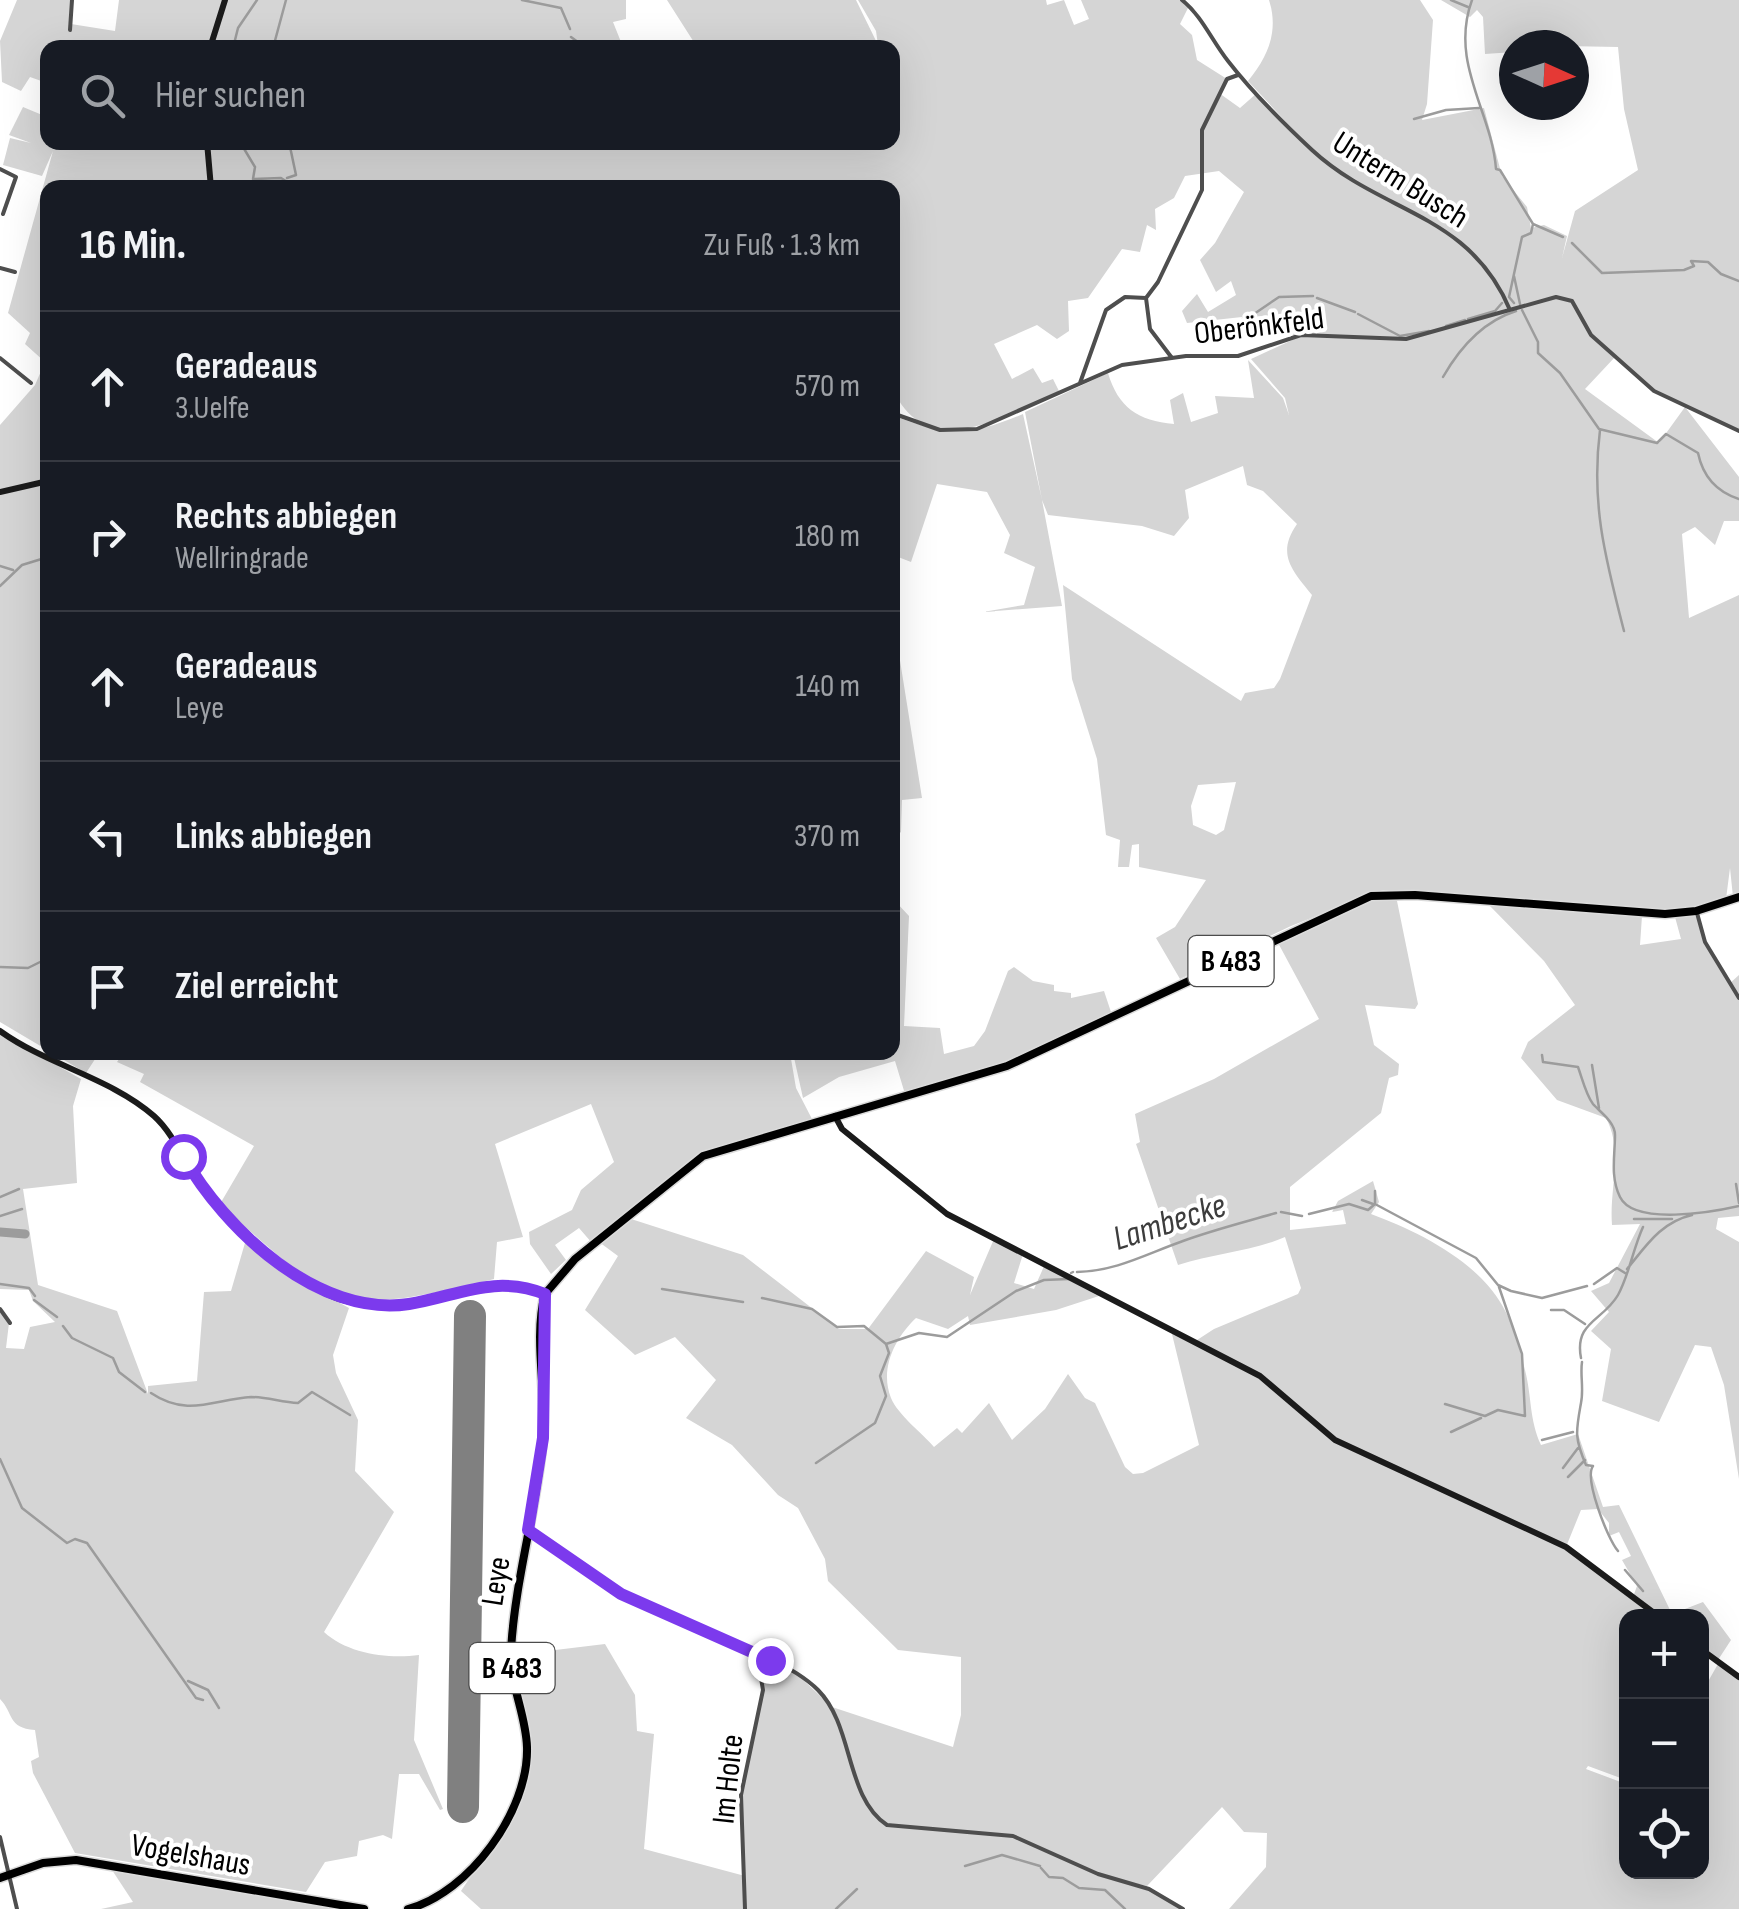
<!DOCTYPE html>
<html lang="de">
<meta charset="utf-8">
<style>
body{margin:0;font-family:"Sofia Sans Condensed",sans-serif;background:#242831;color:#f1f3f6}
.controls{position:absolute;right:30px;bottom:30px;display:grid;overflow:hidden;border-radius:20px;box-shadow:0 10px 40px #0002}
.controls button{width:90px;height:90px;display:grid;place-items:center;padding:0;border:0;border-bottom:2px solid #363941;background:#171b24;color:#f1f3f6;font:50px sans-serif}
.compass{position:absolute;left:1499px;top:30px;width:90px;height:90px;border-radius:50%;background:#171b24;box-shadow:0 10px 40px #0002;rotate:93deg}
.stop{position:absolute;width:30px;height:30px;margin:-22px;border:8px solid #7c3aed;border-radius:50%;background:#fff}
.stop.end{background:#7c3aed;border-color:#fff;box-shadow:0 2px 10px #0008}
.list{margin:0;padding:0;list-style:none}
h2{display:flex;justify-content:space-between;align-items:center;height:130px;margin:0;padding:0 40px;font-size:42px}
h2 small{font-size:32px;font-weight:400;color:#9ea1a6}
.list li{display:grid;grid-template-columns:65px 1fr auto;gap:30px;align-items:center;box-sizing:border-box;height:150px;padding:0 40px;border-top:2px solid #363941}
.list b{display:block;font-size:38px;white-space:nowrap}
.list p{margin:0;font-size:32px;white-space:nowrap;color:#9ea1a6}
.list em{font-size:32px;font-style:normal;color:#9ea1a6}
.icon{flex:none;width:55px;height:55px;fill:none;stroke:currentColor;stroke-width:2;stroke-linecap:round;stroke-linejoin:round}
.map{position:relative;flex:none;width:1739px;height:1909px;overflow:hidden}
.search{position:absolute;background:#171b24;box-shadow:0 10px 40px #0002;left:40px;top:40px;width:860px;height:110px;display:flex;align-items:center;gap:25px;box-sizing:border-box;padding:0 35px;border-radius:20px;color:#9ea1a6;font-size:38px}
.panel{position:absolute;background:#171b24;box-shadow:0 10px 40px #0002;left:40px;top:180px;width:860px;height:880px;border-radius:20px}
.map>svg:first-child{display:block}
</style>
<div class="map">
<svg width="1739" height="1909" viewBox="0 0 1739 1909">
<rect width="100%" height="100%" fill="#fff"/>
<path fill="#d5d5d5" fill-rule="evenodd" d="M 17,0 L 72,0 L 71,24 L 115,31 L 119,0 L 223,0 L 209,47 L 48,48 L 47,83 L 30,77 L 21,91 L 2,82 L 0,41 Z
M 227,0 L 626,0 L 626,19 L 613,22 L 623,47 L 213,48 Z
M 667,0 L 856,0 L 878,45 L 876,31 L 858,0 L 1046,0 L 1047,5 L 1064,0 L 1074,25 L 1089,19 L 1081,0 L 1182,0 L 1189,6 L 1180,24 L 1192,35 L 1197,60 L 1227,79 L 1219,93 L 1240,108 L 1257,93 L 1287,123 L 1248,81 C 1268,57 1279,31 1269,0 L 1420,0 L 1433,20 L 1427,104 L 1422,120 L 1484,108 L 1502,176 L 1527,207 L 1531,228 L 1544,225 L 1567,236 L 1562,258 L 1575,211 L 1638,170 L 1624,109 L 1618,47 L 1514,45 L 1514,52 L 1485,54 L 1483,17 L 1477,10 L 1470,17 L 1441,0 L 1739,0 L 1739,431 L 1654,391 L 1615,357 L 1585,389 L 1659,443 L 1685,407 L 1739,477 L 1739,521 L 1724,521 L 1715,545 L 1695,527 L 1682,534 L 1689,618 L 1739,595 L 1739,894 L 1733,897 L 1730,868 L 1726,899 L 1696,908 L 1649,910 L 1383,890 L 1291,926 L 1180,979 L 1156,938 L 1175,927 L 1206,880 L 1139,867 L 1139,844 L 1132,845 L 1129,867 L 1118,867 L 1120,840 L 1106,835 L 1097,759 L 1072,679 L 1063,585 L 1241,701 L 1245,693 L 1274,688 L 1280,679 L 1312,595 C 1292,570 1276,554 1297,524 L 1263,491 L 1247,485 L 1243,466 L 1185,490 L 1189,518 L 1174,536 L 1142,526 L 1048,515 L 1042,500 L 1062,606 L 983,612 L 1024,605 L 1035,567 L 1004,553 L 1010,535 L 987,492 L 937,484 L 911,562 L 893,555 L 892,415 C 946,436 969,437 1023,414 L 1042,500 L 1025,412 L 1108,373 C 1118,407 1138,421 1174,424 L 1170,400 L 1183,393 L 1191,422 L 1218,413 L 1215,396 L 1254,398 L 1248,360 L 1283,398 L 1289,415 L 1285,398 L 1251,359 L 1301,336 L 1238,332 L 1242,317 L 1187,323 L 1182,311 L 1197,294 L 1208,312 L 1236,295 L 1231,281 L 1216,292 L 1200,260 L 1215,243 L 1244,192 L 1219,171 L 1185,176 L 1174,198 L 1155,209 L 1156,230 L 1147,225 L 1140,252 L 1122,249 L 1088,298 L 1068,301 L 1069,331 L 1057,339 L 1037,325 L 994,344 L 1012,379 L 1033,368 L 1042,383 L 1053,379 L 1059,391 C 1004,416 929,465 893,390 L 892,188 L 213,187 L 209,143 L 892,142 L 892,48 L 697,47 ZM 1236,782 L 1224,830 L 1216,835 L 1193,825 L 1191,806 L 1198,785 Z
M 23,107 L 47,117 L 44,141 L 52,144 L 206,143 L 210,187 L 48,188 L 47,479 L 0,490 L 0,425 L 35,385 L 45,362 L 25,344 L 30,333 L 8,313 L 53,151 L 42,176 L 3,165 L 10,138 L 31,143 L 9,135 Z
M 47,483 L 48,1052 L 99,1053 L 86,1073 L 0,1022 L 0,493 Z
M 894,623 L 922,798 L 902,800 L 901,832 L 893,839 Z
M 1396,896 L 1418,1004 L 1415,1009 L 1365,1005 L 1374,1045 L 1399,1064 L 1398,1075 L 1389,1078 L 1381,1113 L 1290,1187 L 1290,1230 L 1346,1224 L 1343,1210 L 1332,1212 L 1338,1201 L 1373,1181 L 1379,1202 L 1371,1214 C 1417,1231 1476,1260 1502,1305 C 1513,1323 1520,1350 1525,1370 C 1532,1397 1529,1419 1541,1445 L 1578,1434 L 1603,1507 L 1619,1505 L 1672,1614 L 1703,1602 L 1731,1640 L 1718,1660 L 1702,1649 L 1702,1616 L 1659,1616 L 1633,1597 L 1637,1586 L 1622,1560 L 1631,1556 L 1619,1532 L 1609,1536 L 1609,1523 L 1598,1509 L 1581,1510 L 1566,1547 L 1652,1616 L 1626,1616 L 1626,1780 L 1588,1766 L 1586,1769 L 1626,1784 L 1626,1872 L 1702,1872 L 1702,1692 L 1718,1664 L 1739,1679 L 1739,1909 L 1229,1909 L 1266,1867 L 1267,1833 L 1244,1832 L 1222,1807 L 1147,1886 L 1098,1875 L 1149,1890 L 1182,1909 L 481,1909 L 461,1891 C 490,1847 535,1797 530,1739 C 527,1711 518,1683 514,1655 L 605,1644 L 635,1695 L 637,1731 L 654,1734 L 644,1849 L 745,1876 L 746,1891 L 741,1796 L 764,1687 L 760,1657 L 798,1675 L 832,1707 L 953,1747 L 961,1715 L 961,1657 L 898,1650 L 828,1581 L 825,1559 L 798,1508 L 778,1495 L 732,1445 L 686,1418 L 716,1380 L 675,1337 L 635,1355 L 585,1310 L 618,1256 L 599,1242 L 628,1218 L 743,1255 L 839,1329 L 868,1329 L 926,1251 L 974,1277 L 970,1295 L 994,1239 L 1023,1254 L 1014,1283 L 1034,1289 L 1045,1264 L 1102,1295 L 1056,1310 L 970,1325 L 968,1316 L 948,1329 L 916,1318 C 896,1337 879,1368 891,1398 C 898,1415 922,1433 934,1447 L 957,1428 L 962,1433 L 989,1403 L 1012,1440 L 1045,1409 L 1068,1374 L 1085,1398 L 1095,1403 L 1125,1467 L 1133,1474 L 1143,1473 L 1199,1445 L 1171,1330 L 1194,1342 L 1214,1329 L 1298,1294 L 1301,1288 L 1285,1237 C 1250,1252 1214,1253 1178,1265 L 1136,1144 L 1140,1142 L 1135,1114 L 1214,1079 L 1319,1019 L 1277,941 L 1371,899 Z
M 895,901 L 909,916 L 904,1026 L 940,1028 L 944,1054 L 974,1046 L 985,1031 L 1008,971 L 1014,967 L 1033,981 L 1054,985 L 1054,991 L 1071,993 L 1071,998 L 1104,991 L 1111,1012 L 1026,1055 L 905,1094 L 895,1061 L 839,1077 L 803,1098 L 793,1053 L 892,1052 Z
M 1488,904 L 1642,916 L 1640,945 L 1681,939 L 1675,917 L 1696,913 L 1704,942 L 1729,984 L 1739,975 L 1739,1216 L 1718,1218 L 1716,1229 L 1739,1242 L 1739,1479 L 1724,1385 L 1711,1347 L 1695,1345 L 1659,1422 L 1602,1401 L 1611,1349 L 1591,1331 L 1609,1312 L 1591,1291 L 1609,1283 L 1640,1224 L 1612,1225 C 1609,1188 1624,1152 1606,1118 L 1557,1100 L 1521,1058 L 1528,1042 L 1575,1005 L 1544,961 Z
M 0,1033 L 81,1079 L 73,1106 L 77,1183 L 23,1189 L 38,1285 L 117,1311 L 148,1394 L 148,1386 L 197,1381 L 204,1292 L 231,1291 L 247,1236 L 300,1281 L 349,1308 L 333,1355 L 336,1373 L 358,1420 L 355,1471 L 394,1512 L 324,1632 C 348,1654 388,1659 419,1655 L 414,1740 L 443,1809 L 440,1810 L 419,1774 L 399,1774 L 392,1839 L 383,1835 L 359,1841 L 357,1856 L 325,1862 L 306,1892 L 75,1853 L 33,1773 L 31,1761 L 39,1757 L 35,1730 C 7,1728 14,1713 0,1699 L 0,1310 L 9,1323 L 6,1348 L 24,1349 L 30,1327 L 55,1322 L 33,1301 L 29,1290 L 0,1289 Z
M 124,1052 L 790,1053 L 796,1088 L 812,1119 L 716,1149 L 592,1243 L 579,1228 L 555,1245 L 566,1260 L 551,1274 L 530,1244 L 529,1232 L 572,1210 L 581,1190 L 614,1162 L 591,1104 L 495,1144 L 523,1237 L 497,1242 L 494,1279 C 339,1317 337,1309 220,1204 L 254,1146 L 140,1082 L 144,1074 L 117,1062 Z
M 112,1870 L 344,1907 L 343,1909 L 101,1909 L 133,1902 Z"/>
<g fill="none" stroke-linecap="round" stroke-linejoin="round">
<path stroke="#9c9c9c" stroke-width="2.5" d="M 522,0 L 561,8 L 570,29
M 1451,0 L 1468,7
M 1472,0 C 1449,63 1492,112 1496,169 L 1500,170 L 1533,224 L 1531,233 L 1522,237 L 1509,297 L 1514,303
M 571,37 L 586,48
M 233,48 L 238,28 L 257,0
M 273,48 L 286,0
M 1414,119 L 1446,110 L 1479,108
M 240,142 L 255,167 L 253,179 L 281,178 L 297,188
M 287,178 L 296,175 L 289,142
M 226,188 L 233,183 L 248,187
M 1533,224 L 1563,237
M 1572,243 L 1602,273 L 1684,270 L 1694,266 L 1691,261 L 1708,262 L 1721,274 L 1739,281
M 1514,276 L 1520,304
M 1317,298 L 1355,312
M 1522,310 L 1538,342 L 1538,353 L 1560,373 L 1599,429 L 1657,443 L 1666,434 L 1698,453 C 1703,477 1717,492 1739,499
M 1358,314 L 1400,336 L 1429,331
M 1251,316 L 1279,297 L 1313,296
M 1468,319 L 1495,311 L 1502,303
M 1446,326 L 1465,320
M 1443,377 C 1459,349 1481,322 1516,311
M 1600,430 C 1591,501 1604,554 1624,631
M 0,566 L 13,570
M 0,586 L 22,565 L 48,557
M 0,967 L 28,968 L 40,962
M 1542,1055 L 1543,1062 L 1578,1067 C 1582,1078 1586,1095 1593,1104 C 1600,1112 1615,1122 1615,1135 C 1615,1155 1610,1177 1620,1197 C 1634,1226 1713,1212 1739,1206
M 1592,1065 L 1599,1108
M 1736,1184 L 1739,1203
M 0,1197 L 19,1189
M 1362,1200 L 1373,1204
M 1375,1204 L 1375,1191
M 1281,1212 L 1302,1216
M 1309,1214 L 1349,1204 L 1368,1210 L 1375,1204 L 1476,1258 L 1498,1285 L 1511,1291 L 1542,1298 L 1587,1286
M 0,1216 L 22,1209
M 1634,1219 L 1672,1219
M 1627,1269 C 1646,1246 1661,1222 1692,1215
M 1077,1272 C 1117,1271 1146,1254 1183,1241 C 1213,1230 1245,1222 1276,1213
M 1071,1273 L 1073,1272
M 0,1284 L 29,1288 L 35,1296
M 1594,1284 L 1617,1268 L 1625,1273
M 662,1289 L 743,1302
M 762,1298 L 812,1309 L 837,1327 L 864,1326 L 886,1344
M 34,1300 L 57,1317
M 1551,1310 L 1564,1310 L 1585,1324
M 63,1326 L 72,1338 L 113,1358 L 119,1372 L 145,1392
M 1581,1358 C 1574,1322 1603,1321 1618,1295 C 1629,1275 1633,1249 1643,1227
M 1582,1362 C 1580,1375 1584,1389 1581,1403 C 1576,1431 1574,1437 1586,1465 L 1593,1466 C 1584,1478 1607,1538 1618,1551
M 151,1393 C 188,1418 215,1399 251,1397 C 267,1397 281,1402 298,1403 L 312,1392 L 350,1415
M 1445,1404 L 1485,1416 L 1498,1410 L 1525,1416 L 1522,1354 L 1499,1287
M 1451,1432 L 1481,1418
M 1542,1440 L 1573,1432
M 0,1459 L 22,1508 L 67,1543 L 75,1539 L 87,1543 L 196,1698 L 203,1700
M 816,1463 L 875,1423 L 886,1396 L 880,1376 L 889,1353 L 886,1344 L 919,1333 L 947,1337 L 1016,1291 L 1044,1280 L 1069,1279
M 1563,1468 L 1578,1448
M 1568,1477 L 1585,1460
M 1625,1570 L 1643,1591
M 188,1681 L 208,1690 L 219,1708
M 965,1866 L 1002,1855 L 1040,1866
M 1041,1868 L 1049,1877 L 1063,1878 L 1079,1888 L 1105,1890 L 1125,1909
M 836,1909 L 857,1889"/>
<path stroke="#9c9c9c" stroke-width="9" d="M 0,1232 L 25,1234"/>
<path stroke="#808080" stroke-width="32" d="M 463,1807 L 470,1316"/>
<g stroke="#dbdbdb" stroke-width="11">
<path id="primary" d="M 0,1878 L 43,1863 L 76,1860 L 364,1909
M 408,1909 C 469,1893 529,1811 527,1747 C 526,1714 509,1683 511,1650 C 515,1579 537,1509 543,1438 C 547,1392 533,1339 545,1294 L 575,1259 L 703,1156 L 1007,1066 L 1371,896 L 1415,895 L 1665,914 L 1696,911 L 1739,897"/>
</g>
<path stroke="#4e4e4e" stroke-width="4" d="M 1182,0 C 1202,16 1212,41 1228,61 C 1252,92 1283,123 1312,150 C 1381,214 1469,212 1510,310
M 70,30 L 72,0
M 0,169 L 16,177 L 3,214
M 0,268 L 15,272
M 1146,298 L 1150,329 L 1172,358
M 0,358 L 31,383
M 1080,383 L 1106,310 L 1125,297 L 1146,298 L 1158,282 L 1202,190 L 1202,130 L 1227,79 L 1238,75
M 892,413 L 940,430 L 977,429 L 1122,365 L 1186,356 L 1238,356 L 1301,335 L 1406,339 L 1556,297 L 1572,301 L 1591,335 L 1654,391 L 1739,431
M 1697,913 L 1705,942 L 1739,998
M 0,1309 L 10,1323
M 529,1530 C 560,1551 591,1579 625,1595 C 674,1620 783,1654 818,1690 C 854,1726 845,1797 887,1825 L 1013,1836 L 1098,1874 L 1149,1889 L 1183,1909
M 0,1837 L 17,1909
M 745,1909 L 741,1795 L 763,1690 L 757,1655"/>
<path stroke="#1b1b1b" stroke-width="6" d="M 210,48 L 225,0
M 207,142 L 211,188
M 0,492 L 48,481
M 0,1031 C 47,1065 111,1078 154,1116 C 175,1135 184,1163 200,1186 C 228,1224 297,1286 342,1300 C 412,1322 475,1266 545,1294
M 835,1116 L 842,1129 L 947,1214 L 1260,1376 L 1335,1440 L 1566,1547 L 1658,1616
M 1702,1650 L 1739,1677"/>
<use href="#primary" stroke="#000" stroke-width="8"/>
</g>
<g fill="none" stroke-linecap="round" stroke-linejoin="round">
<path stroke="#7c3aed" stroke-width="12" d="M 183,1156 C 225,1230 319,1318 409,1304 C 458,1296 494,1274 545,1294 L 543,1438 L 528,1530 L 621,1594 L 770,1660"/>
</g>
<g text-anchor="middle" stroke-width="8" stroke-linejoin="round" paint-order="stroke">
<g fill="#fff" stroke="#4c4c4c" stroke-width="2.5">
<rect x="1188.5" y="936" width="85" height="50" rx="8"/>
<rect x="469.5" y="1643" width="85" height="50" rx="8"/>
</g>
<g font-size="30" font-weight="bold" fill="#000">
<text x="1231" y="971">B 483</text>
<text x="512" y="1678">B 483</text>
</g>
<g font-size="32" fill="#000" stroke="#fff">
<text transform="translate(1401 179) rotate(32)" y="11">Unterm Busch</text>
<text transform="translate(1259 325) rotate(-7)" y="11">Oberönkfeld</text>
<text transform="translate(495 1581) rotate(-81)" y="11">Leye</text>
<text transform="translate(727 1779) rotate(-84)" y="11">Im Holte</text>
<text transform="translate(191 1854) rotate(10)" y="11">Vogelshaus</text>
</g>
<g font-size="35" font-style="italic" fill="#3d3d3d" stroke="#fff">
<text transform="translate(1169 1221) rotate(-18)" y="12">Lambecke</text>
</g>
</g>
</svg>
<div class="controls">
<button>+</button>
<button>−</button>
<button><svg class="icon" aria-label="locate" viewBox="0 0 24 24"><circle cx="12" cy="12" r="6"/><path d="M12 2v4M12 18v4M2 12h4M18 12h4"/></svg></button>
</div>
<svg class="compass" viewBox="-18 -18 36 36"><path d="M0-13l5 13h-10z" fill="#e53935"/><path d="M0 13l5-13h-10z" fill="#9ea1a6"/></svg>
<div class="stop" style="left:183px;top:1156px"></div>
<div class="stop end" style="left:770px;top:1660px"></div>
<div class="search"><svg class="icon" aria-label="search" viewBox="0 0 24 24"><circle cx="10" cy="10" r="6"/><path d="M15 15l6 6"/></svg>Hier suchen</div>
<section class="panel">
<h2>16 Min.<small>Zu Fuß · 1.3 km</small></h2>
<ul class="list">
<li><svg class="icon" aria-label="ahead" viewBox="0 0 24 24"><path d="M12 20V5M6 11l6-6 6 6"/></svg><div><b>Geradeaus</b><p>3.Uelfe</p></div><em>570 m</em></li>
<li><svg class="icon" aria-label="right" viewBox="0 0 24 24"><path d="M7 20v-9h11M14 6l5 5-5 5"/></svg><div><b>Rechts abbiegen</b><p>Wellringrade</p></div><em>180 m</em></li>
<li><svg class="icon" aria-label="ahead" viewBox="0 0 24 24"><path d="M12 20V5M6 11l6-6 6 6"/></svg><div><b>Geradeaus</b><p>Leye</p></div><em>140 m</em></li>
<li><svg class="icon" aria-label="left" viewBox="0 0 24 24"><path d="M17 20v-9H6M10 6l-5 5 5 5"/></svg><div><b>Links abbiegen</b></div><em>370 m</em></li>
<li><svg class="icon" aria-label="arrive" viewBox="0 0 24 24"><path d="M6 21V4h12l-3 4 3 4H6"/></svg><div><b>Ziel erreicht</b></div></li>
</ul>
</section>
</div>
